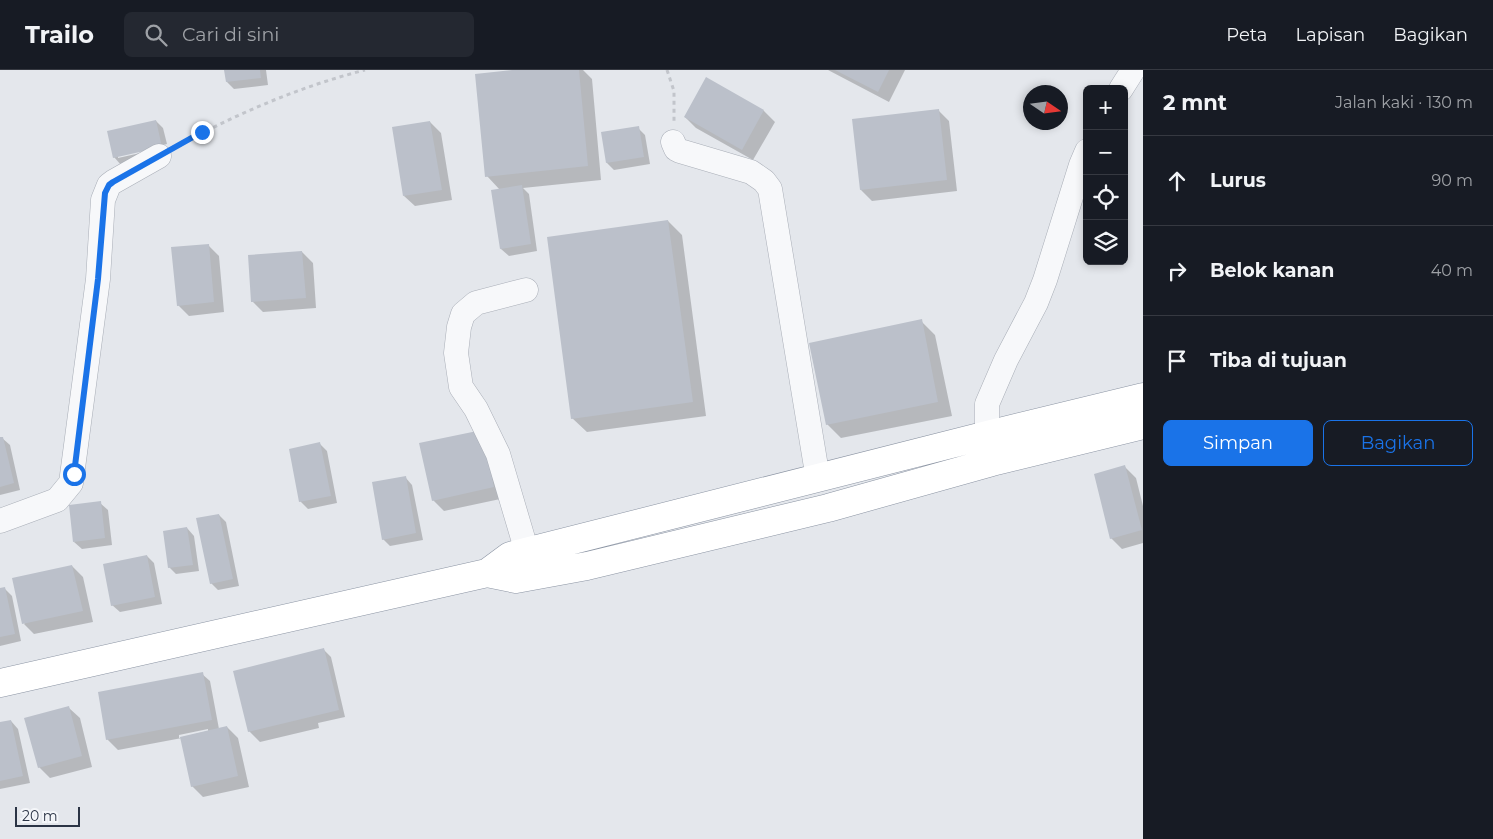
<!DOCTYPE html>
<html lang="id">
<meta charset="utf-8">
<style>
body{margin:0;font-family:Montserrat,sans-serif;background:#242831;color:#f1f3f6}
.controls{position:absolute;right:15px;top:15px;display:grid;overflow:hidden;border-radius:8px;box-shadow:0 2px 8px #0003}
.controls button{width:45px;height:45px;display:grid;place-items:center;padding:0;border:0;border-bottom:1px solid #363941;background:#171b24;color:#f1f3f6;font:25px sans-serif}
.compass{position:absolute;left:1023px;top:15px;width:45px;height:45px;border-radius:50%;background:#171b24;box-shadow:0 2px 8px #0003;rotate:103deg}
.scale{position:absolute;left:15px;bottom:12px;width:65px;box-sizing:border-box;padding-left:5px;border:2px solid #2b3445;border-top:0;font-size:14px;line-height:18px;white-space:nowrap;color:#2b3445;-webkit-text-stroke:4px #f4f6f9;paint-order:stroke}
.stop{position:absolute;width:15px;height:15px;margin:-11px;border:4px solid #1a73e8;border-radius:50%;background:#fff}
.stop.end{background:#1a73e8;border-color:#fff;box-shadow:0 1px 5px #0008}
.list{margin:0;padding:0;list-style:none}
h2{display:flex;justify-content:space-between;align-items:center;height:65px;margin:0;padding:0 20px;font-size:21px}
h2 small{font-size:16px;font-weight:400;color:#9ea1a6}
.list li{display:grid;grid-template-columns:32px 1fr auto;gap:15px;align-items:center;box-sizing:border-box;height:90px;padding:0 20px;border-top:1px solid #363941}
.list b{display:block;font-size:19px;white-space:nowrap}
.list em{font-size:16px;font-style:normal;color:#9ea1a6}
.actions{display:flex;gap:10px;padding:15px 20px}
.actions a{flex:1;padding:11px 0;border:1px solid #1a73e8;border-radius:8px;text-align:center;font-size:18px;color:#1a73e8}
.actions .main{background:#1a73e8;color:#fff}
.icon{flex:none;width:28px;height:28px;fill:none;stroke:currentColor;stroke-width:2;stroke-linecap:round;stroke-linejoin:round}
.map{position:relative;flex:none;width:1143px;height:769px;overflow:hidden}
header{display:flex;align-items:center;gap:30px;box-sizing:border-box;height:70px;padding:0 25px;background:#171b24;border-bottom:1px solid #363941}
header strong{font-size:24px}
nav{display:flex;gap:28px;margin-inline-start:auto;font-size:18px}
.search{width:350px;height:45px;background:#242831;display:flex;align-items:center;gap:12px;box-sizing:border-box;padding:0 18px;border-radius:8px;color:#9ea1a6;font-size:19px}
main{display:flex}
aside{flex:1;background:#171b24}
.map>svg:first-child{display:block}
</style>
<header>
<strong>Trailo</strong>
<div class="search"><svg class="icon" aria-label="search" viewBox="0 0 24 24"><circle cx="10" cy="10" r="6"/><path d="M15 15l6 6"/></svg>Cari di sini</div>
<nav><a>Peta</a><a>Lapisan</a><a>Bagikan</a></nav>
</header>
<main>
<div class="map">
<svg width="1143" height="769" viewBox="0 0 1143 769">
<rect width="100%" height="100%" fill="#e4e7ec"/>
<path fill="#0003" fill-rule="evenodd" d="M 226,0 L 266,0 L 268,15 L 234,19 L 227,12 Z
M 524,0 L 583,0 L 592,9 L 601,110 L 523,118 L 529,124 L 537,181 L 509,186 L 501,179 L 500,120 L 487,106 Z
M 828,0 L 905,0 L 889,32 Z
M 706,9 L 764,41 L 775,52 L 753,90 L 696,58 L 685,47 Z
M 938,40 L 949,51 L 957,121 L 872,131 L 861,120 L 854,50 Z
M 156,51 L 163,58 L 167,74 L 118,86 L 118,88 L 167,77 L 169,84 L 121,95 L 114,87 Z
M 430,52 L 441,63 L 452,130 L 415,136 L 404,126 Z
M 638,58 L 645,65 L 650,94 L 614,100 L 607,93 L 603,63 Z
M 668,151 L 682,165 L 706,346 L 587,362 L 572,348 Z
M 208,175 L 219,186 L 224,242 L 189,246 L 178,235 Z
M 302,182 L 313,193 L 316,238 L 263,242 L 252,231 Z
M 921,251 L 935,265 L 952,346 L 841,368 L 827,354 Z
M 481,361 L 505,428 L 444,441 L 433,430 Z
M 2,368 L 10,375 L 20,420 L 0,425 L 0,369 Z
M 320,374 L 327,381 L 337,433 L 308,439 L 300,431 Z
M 1125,397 L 1136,408 L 1143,436 L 1143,473 L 1122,479 L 1111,468 Z
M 405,407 L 412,415 L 423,470 L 390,476 L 383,469 Z
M 100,433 L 108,440 L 112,475 L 82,479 L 74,472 Z
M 219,445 L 226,452 L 239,516 L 218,520 L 211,513 Z
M 187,458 L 194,466 L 199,501 L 176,504 L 169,497 Z
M 147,486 L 154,493 L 162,534 L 120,542 L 112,535 Z
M 72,496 L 83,507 L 93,552 L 34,564 L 24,554 Z
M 4,518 L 12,526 L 21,571 L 0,576 L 0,519 Z
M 324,580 L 331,587 L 345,647 L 318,653 L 319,658 L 260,672 L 249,661 Z
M 202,604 L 210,611 L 219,659 L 227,657 L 238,668 L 249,717 L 203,727 L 192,716 L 182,668 L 118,680 L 107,669 ZM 208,659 L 208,661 L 179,668 L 179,665 Z
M 69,638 L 80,648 L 92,697 L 50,708 L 39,697 Z
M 11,651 L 18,659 L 30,713 L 0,719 L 0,654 Z"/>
<path fill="#bbc0ca" d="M 224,0 L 260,0 L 261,8 L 226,12 Z
M 512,0 L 579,0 L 588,96 L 485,107 L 475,4 Z
M 835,0 L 889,0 L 878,22 Z
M 706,7 L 764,40 L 742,80 L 684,47 Z
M 939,39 L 947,110 L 860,120 L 852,49 Z
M 156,50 L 162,77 L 113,88 L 107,61 Z
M 430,51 L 442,120 L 403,126 L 392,57 Z
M 639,56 L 644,87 L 606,93 L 601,62 Z
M 522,115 L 531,174 L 500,179 L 491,120 Z
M 668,150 L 693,332 L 571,349 L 547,167 Z
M 209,174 L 214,232 L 177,236 L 171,177 Z
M 302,181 L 306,228 L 251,232 L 248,185 Z
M 922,249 L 938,332 L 826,355 L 809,273 Z
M 482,360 L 494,417 L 432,431 L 419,373 Z
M 0,367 L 3,367 L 14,413 L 0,417 Z
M 320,372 L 331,426 L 299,432 L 289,379 Z
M 1125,395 L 1142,460 L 1110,469 L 1094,404 Z
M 406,406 L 416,463 L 382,470 L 372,412 Z
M 101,431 L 105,468 L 73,472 L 69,435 Z
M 219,444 L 233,509 L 210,514 L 196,448 Z
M 187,457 L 193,495 L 168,498 L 163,461 Z
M 147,485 L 155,527 L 111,536 L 103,494 Z
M 72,495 L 83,541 L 22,554 L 12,508 Z
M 5,517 L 15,564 L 0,567 L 0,518 Z
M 324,578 L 339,640 L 248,662 L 233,601 Z
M 203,602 L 212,650 L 106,670 L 98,622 Z
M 69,636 L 82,686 L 38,698 L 24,648 Z
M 11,650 L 23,706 L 0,711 L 0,652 Z
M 227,656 L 238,706 L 191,717 L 180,667 Z"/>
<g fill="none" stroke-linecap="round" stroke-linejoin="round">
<g stroke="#a9aeb7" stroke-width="25">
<path id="minor" d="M 1121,19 L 1133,0
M 673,72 L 676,79 L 680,81 L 751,102 L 764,111 L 770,119 L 818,409
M 526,220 L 476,233 L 463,244 L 459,257 L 456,283 L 461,317 L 476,339 L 498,384 L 527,482
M 987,365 L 987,334 L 1006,290 L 1036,233 L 1045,210 L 1081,95 L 1087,81
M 0,451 L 57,430 L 71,413 L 98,209 L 103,130 L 109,115 L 113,112 L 159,86"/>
</g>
<g stroke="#8b94a3" stroke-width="29">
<path id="highway" d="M 487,503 L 516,509 L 587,496 L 828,438 L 992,392 L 1143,355
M 0,613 L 487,503 L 510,486 L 987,365 L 1143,327"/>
</g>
<path stroke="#c2c5cb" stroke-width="3" stroke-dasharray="4 4" stroke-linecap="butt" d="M 667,0 L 674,21 L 674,51
M 178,76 C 238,43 299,17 365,0"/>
<use href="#minor" stroke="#f7f8fa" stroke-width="24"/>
<use href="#highway" stroke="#fff" stroke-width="28"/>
</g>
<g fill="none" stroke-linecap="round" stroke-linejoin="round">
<path stroke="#1a73e8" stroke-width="6" d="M 74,404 L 98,209 L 105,123 L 109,115 L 113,112 L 202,62"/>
</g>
</svg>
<div class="controls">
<button>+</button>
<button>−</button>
<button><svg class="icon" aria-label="locate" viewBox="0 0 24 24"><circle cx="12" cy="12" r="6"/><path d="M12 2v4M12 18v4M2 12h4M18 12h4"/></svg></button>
<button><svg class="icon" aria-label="layers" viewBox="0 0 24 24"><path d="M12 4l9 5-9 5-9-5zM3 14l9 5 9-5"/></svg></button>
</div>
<svg class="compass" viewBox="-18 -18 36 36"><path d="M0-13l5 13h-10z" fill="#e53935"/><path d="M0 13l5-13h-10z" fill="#9ea1a6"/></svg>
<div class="scale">20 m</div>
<div class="stop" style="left:74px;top:404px"></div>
<div class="stop end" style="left:202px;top:62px"></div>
</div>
<aside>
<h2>2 mnt<small>Jalan kaki · 130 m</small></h2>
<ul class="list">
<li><svg class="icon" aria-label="ahead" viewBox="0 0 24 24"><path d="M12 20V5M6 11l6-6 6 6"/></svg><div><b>Lurus</b></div><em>90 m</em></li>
<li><svg class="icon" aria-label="right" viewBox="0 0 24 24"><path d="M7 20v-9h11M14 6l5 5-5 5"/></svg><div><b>Belok kanan</b></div><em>40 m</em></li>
<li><svg class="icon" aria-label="arrive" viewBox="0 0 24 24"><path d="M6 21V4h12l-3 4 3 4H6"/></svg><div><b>Tiba di tujuan</b></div></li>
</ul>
<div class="actions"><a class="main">Simpan</a><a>Bagikan</a></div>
</aside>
</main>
